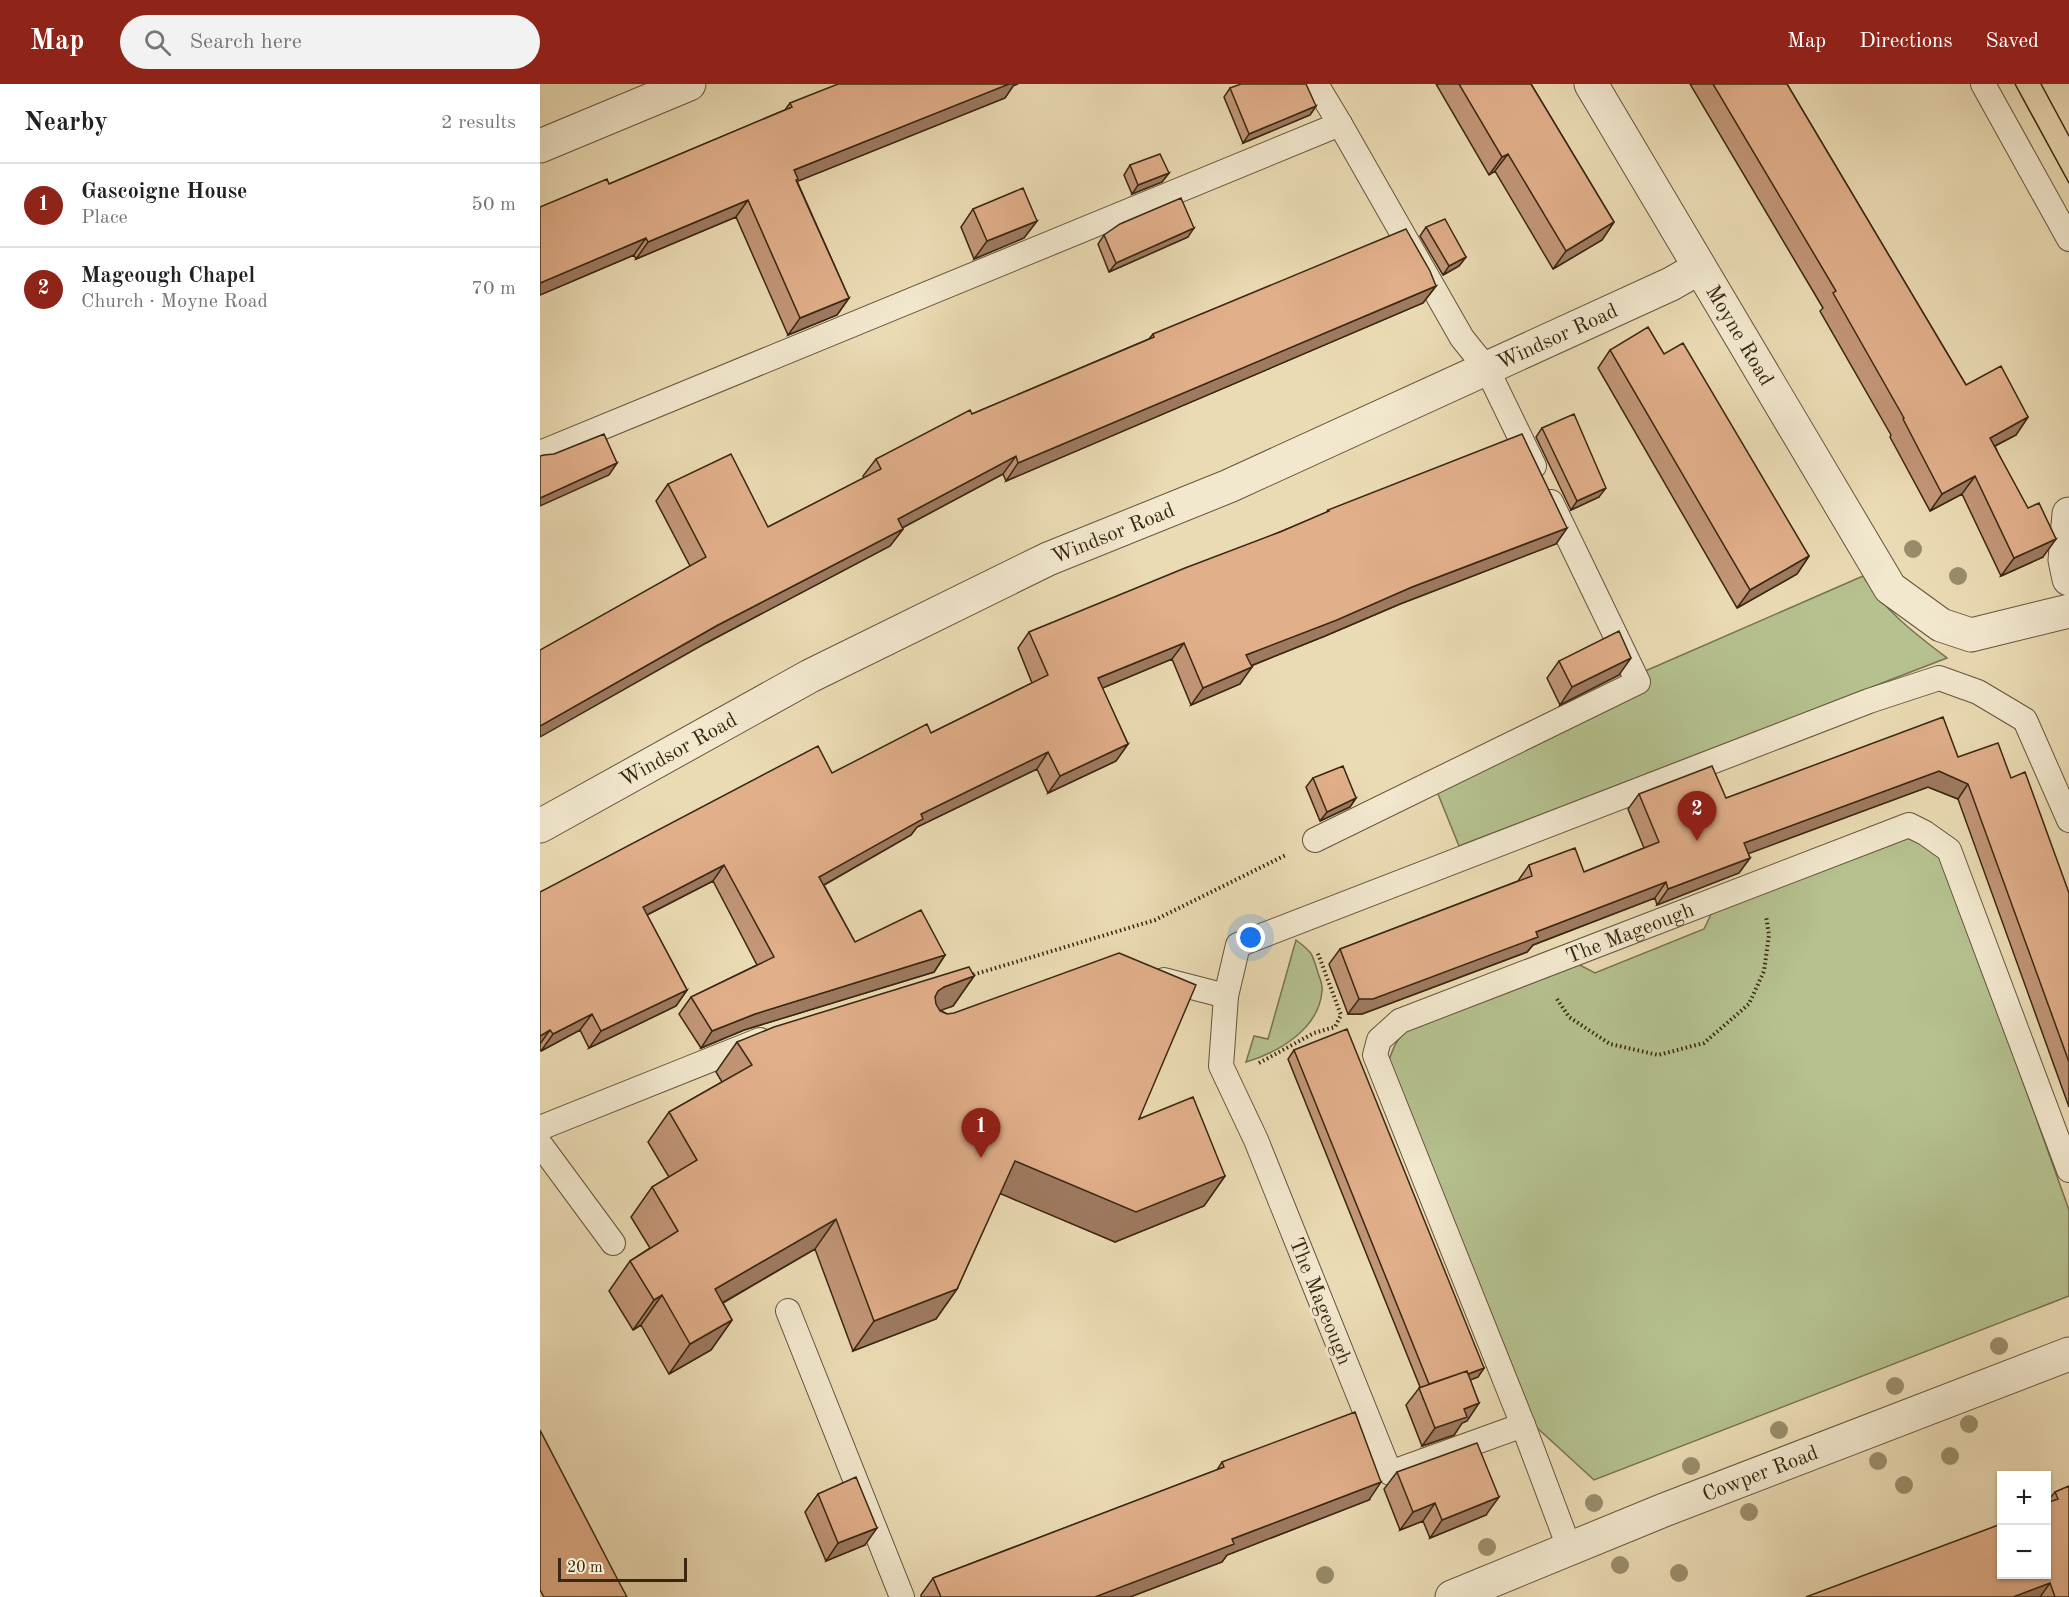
<!DOCTYPE html>
<meta charset="utf-8">
<style>
body{margin:0;font-family:"Old Standard TT",serif;background:#f2f2f2;color:#202124}
.controls{position:absolute;right:18px;bottom:18px;display:grid;overflow:hidden;border-radius:0px;box-shadow:0 2px 4px #0004}
.controls button{width:54px;height:54px;display:grid;place-items:center;padding:0;border:0;border-bottom:2px solid #e0e0e0;background:#fff;color:#202124;font:30px sans-serif}
.scale{position:absolute;left:18px;bottom:15px;width:129px;box-sizing:border-box;padding-left:6px;border:3px solid #392711;border-top:0;font-size:16px;line-height:21px;white-space:nowrap;color:#392711;-webkit-text-stroke:4px #f2e8ce;paint-order:stroke}
.you{position:absolute;left:711px;top:854px;width:21px;height:21px;margin:-15px;border:4px solid #fff;border-radius:50%;background:#1a73e8;box-shadow:0 0 0 9px #1a73e833}
.badge{display:grid;place-items:center;width:39px;height:39px;border-radius:50%;background:#8f2418;color:#fff;font-size:20px;font-weight:700}
.pin{position:absolute;translate:-50% -50px;filter:drop-shadow(0 2px 3px #0008)}
.pin::after{content:'';position:absolute;top:32px;width:21px;height:18px;background:inherit;clip-path:polygon(0 0,100% 0,50% 100%)}
.list{margin:0;padding:0;list-style:none}
h2{display:flex;justify-content:space-between;align-items:center;height:78px;margin:0;padding:0 24px;font-size:26px}
h2 small{font-size:20px;font-weight:400;color:#757577}
.list li{display:grid;grid-template-columns:39px 1fr auto;gap:18px;align-items:center;box-sizing:border-box;height:84px;padding:0 24px;border-top:2px solid #e0e0e0}
.list b{display:block;font-size:22px;white-space:nowrap}
.list p{margin:0;font-size:20px;white-space:nowrap;color:#757577}
.list em{font-size:20px;font-style:normal;color:#757577}
.icon{flex:none;width:33px;height:33px;fill:none;stroke:currentColor;stroke-width:2;stroke-linecap:round;stroke-linejoin:round}
.map{position:relative;flex:none;width:1529px;height:1513px;overflow:hidden}
header{display:flex;align-items:center;gap:36px;box-sizing:border-box;height:84px;padding:0 30px;background:#8f2418;color:#fff}
header strong{font-size:28px}
nav{display:flex;gap:33px;margin-inline-start:auto;font-size:21px}
.search{width:420px;height:54px;background:#f2f2f2;display:flex;align-items:center;gap:15px;box-sizing:border-box;padding:0 21px;border-radius:33px;color:#757577;font-size:22px}
main{display:flex}
aside{flex:1;background:#fff}
.map>svg:first-child{display:block}
</style>
<header>
<strong>Map</strong>
<div class="search"><svg class="icon" aria-label="search" viewBox="0 0 24 24"><circle cx="10" cy="10" r="6"/><path d="M15 15l6 6"/></svg>Search here</div>
<nav><a>Map</a><a>Directions</a><a>Saved</a></nav>
</header>
<main>
<aside>
<h2>Nearby<small>2 results</small></h2>
<ul class="list">
<li><span class="badge">1</span><div><b>Gascoigne House</b><p>Place</p></div><em>50 m</em></li>
<li><span class="badge">2</span><div><b>Mageough Chapel</b><p>Church · Moyne Road</p></div><em>70 m</em></li>
</ul>
</aside>
<div class="map">
<svg width="1529" height="1513" viewBox="0 0 1529 1513">
<rect width="100%" height="100%" fill="#ebdbb4"/>
<filter id="stains"><feTurbulence type="fractalNoise" baseFrequency=".00333" numOctaves="4"/><feColorMatrix values="0 0 0 0 .2 0 0 0 0 .09 0 0 0 0 .02 0 0 0 .5 -.17"/></filter>
<radialGradient id="worn" r=".72"><stop offset=".6" stop-color="#630" stop-opacity="0"/><stop offset="1" stop-color="#630" stop-opacity=".3"/></radialGradient>
<path fill="#b5c18f" stroke="#777450" stroke-width="1.5" d="M 1323,492 C 1346,528 1373,548 1407,574 L 919,762 L 896,705 L 1103,588 Z
M 1363,750 L 1402,771 L 1529,1126 L 1529,1212 L 1054,1396 L 993,1340 L 847,982 C 855,957 858,952 880,937 L 1036,879 L 1055,889 L 1164,845 L 1174,824 Z
M 756,856 C 773,869 772,869 778,889 C 780,895 783,901 782,907 C 779,945 739,968 706,978 L 714,952 L 728,955 Z"/>
<g fill="none" stroke-linecap="round" stroke-linejoin="round">
<g stroke="#66543a" stroke-width="26">
<g id="service">
<path d="M 1443,0 L 1529,155"/>
<path d="M 800,40 L 922,254 L 947,285 L 994,382"/>
<path d="M 0,369 L 800,40 L 776,0"/>
<path d="M 775,756 L 1098,598 L 1011,418"/>
<path d="M 624,896 L 686,912"/>
<path d="M 0,1044 L 220,956"/>
<path d="M 0,1060 L 73,1159"/>
<path d="M 248,1227 L 362,1513"/>
<path d="M 983,1341 L 850,1389 L 716,1056 L 681,982 L 686,912 L 698,861 L 1329,617 L 1399,594 L 1438,608 L 1485,636 L 1529,736"/>
<path id="s1" d="M 1030,1466 L 983,1341 L 835,971 L 839,956 L 860,937 L 1369,741 L 1385,749 L 1409,766 L 1529,1086"/>
</g>
</g>
<g stroke="#66543a" stroke-width="35">
<g id="minor">
<path id="s2" d="M 1051,0 L 1350,504 L 1401,541 L 1431,551 L 1529,527"/>
<path d="M 0,62 L 149,0"/>
<path d="M 1529,430 L 1525,476 L 1529,495"/>
<path id="s3" d="M 0,742 L 270,592 L 508,475 L 689,402 L 1131,200 L 1159,184"/>
<path id="s4" d="M 912,1513 L 1124,1426 L 1529,1270"/>
</g>
</g>
<path stroke="#392711" stroke-width="4" stroke-dasharray="1.5 3" stroke-linecap="butt" d="M 429,892 L 615,836 L 746,771
M 1017,915 L 1029,933 L 1070,960 L 1118,971 L 1164,959 L 1209,920 L 1224,887 L 1229,851 L 1226,832
M 719,979 L 774,949 L 795,943 L 801,931 L 777,867"/>
<use href="#service" stroke="#f2e8ce" stroke-width="24"/>
<use href="#minor" stroke="#f2e8ce" stroke-width="33"/>
<path stroke="#392711" stroke-width="1.5" d="M 1475,0 L 1529,99
M 1501,0 L 1529,52"/>
</g>
<g fill="#9a8d6b">
<circle cx="1373" cy="465" r="9"/>
<circle cx="1418" cy="492" r="9"/>
<circle cx="1459" cy="1262" r="9"/>
<circle cx="1355" cy="1302" r="9"/>
<circle cx="1429" cy="1340" r="9"/>
<circle cx="1239" cy="1346" r="9"/>
<circle cx="1410" cy="1372" r="9"/>
<circle cx="1338" cy="1377" r="9"/>
<circle cx="1151" cy="1382" r="9"/>
<circle cx="1364" cy="1401" r="9"/>
<circle cx="1054" cy="1419" r="9"/>
<circle cx="1209" cy="1428" r="9"/>
<circle cx="947" cy="1463" r="9"/>
<circle cx="1080" cy="1481" r="9"/>
<circle cx="1139" cy="1489" r="9"/>
<circle cx="785" cy="1491" r="9"/>
</g>
<path fill="#c29677" stroke="#392711" stroke-width="1.5" d="M 896,0 L 991,0 L 1074,138 L 1062,156 L 1013,185 L 955,87 L 949,91 Z
M 1150,0 L 1247,0 L 1426,301 L 1488,333 L 1476,351 L 1455,362 L 1503,473 L 1461,492 L 1422,410 L 1390,427 L 1350,353 L 1351,351 L 1280,227 L 1283,224 Z
M 473,2 L 465,14 L 257,97 L 309,214 L 297,231 L 248,251 L 196,133 L 96,175 L 94,171 L 0,211 L 0,123 L 69,100 L 245,26 L 250,19 Z
M 690,4 L 776,22 L 770,31 L 703,59 L 684,13 Z
M 590,81 L 629,89 L 622,98 L 592,110 L 584,91 Z
M 433,125 L 497,137 L 484,154 L 434,175 L 421,143 Z
M 886,143 L 926,173 L 919,182 L 903,191 L 880,152 Z
M 564,151 L 648,153 L 569,188 L 558,160 Z
M 896,202 L 883,219 L 466,397 L 463,390 L 362,444 L 363,445 L 350,462 L 166,559 L 150,482 L 116,417 L 128,400 L 228,443 L 324,394 L 323,392 L 336,375 L 432,330 L 609,255 L 613,250 Z
M 1070,266 L 1124,270 L 1269,472 L 1257,490 L 1197,524 L 1058,284 Z
M 1002,344 L 1059,413 L 1031,426 L 996,353 Z
M 788,426 L 1027,444 L 1016,460 L 860,520 L 785,552 L 711,582 L 700,600 L 651,621 L 632,575 L 562,604 L 588,660 L 576,677 L 508,709 L 497,685 L 377,743 L 371,751 L 284,801 L 315,858 L 405,871 L 394,888 L 204,946 L 161,964 L 139,930 L 151,913 L 217,881 L 173,797 L 107,831 L 147,906 L 136,922 L 49,964 L 40,946 L 1,967 L 0,965 L 0,808 L 391,649 L 492,599 L 478,564 L 489,548 L 740,448 L 786,429 Z
M 1019,577 L 1079,591 L 1020,621 L 1007,594 Z
M 1418,673 L 1471,694 L 1529,809 L 1529,1023 L 1418,715 L 1388,703 L 1208,769 L 1210,774 L 1199,789 L 1117,821 L 1115,814 L 993,861 L 987,868 L 822,930 L 808,930 L 789,880 L 800,865 L 978,797 L 989,781 L 1044,788 L 1104,764 L 1088,725 L 1099,710 L 1186,714 Z
M 773,694 L 816,714 L 810,723 L 780,737 L 766,703 Z
M 434,892 L 413,922 L 400,926 L 599,1035 L 685,1092 L 664,1122 L 575,1158 L 460,1109 L 417,1205 L 396,1235 L 313,1267 L 275,1165 L 183,1219 L 192,1236 L 171,1266 L 129,1290 L 101,1241 L 93,1246 L 69,1207 L 90,1177 L 110,1164 L 91,1133 L 112,1103 L 129,1093 L 108,1058 L 129,1028 L 182,998 L 176,988 L 197,958 Z
M 754,966 L 944,1284 L 938,1293 L 930,1296 L 939,1319 L 927,1337 L 922,1339 L 914,1351 L 882,1362 L 866,1321 L 880,1303 L 748,975 Z
M 682,1378 L 829,1416 L 687,1471 L 682,1478 L 590,1513 L 381,1513 L 381,1511 L 393,1494 L 677,1386 Z
M 857,1388 L 946,1431 L 890,1454 L 883,1437 L 860,1446 L 844,1405 Z
M 1529,1402 L 1529,1513 L 1266,1513 L 1461,1491 L 1506,1419 L 1515,1408 Z
M 278,1410 L 325,1461 L 286,1477 L 265,1428 Z"/>
<path fill="#9e7a61" stroke="#392711" stroke-width="1.5" d="M 466,0 L 478,0 L 473,2 L 465,14 L 256,98 L 254,86 Z
M 776,22 L 770,31 L 703,59 L 709,50 Z
M 968,70 L 955,87 L 949,91 L 962,73 Z
M 629,89 L 622,98 L 592,110 L 598,101 Z
M 208,116 L 196,133 L 96,175 L 108,158 Z
M 497,137 L 484,154 L 434,175 L 447,157 Z
M 1074,138 L 1062,156 L 1013,185 L 1026,167 Z
M 654,144 L 648,153 L 569,188 L 576,179 Z
M 106,154 L 94,171 L 0,211 L 0,199 Z
M 926,173 L 919,182 L 903,191 L 909,182 Z
M 896,202 L 883,219 L 466,397 L 478,379 Z
M 309,214 L 297,231 L 248,251 L 260,234 Z
M 1488,333 L 1476,351 L 1437,371 L 1450,354 Z
M 476,372 L 463,390 L 345,453 L 358,435 Z
M 77,379 L 69,391 L 0,422 L 0,414 Z
M 1435,392 L 1422,410 L 1390,427 L 1402,410 Z
M 1066,404 L 1059,413 L 1031,426 L 1037,417 Z
M 1027,444 L 1016,460 L 860,520 L 785,552 L 695,588 L 706,571 L 872,503 Z
M 363,445 L 350,462 L 166,559 L 0,653 L 0,642 L 178,541 Z
M 1516,455 L 1503,473 L 1461,492 L 1474,474 Z
M 1269,472 L 1257,490 L 1197,524 L 1210,506 Z
M 644,559 L 632,575 L 546,611 L 558,594 Z
M 1091,574 L 1079,591 L 1020,621 L 1032,603 Z
M 712,583 L 700,600 L 651,621 L 663,604 Z
M 588,660 L 576,677 L 508,709 L 520,692 Z
M 508,668 L 497,685 L 377,743 L 371,751 L 268,810 L 279,793 L 381,730 Z
M 1399,687 L 1428,700 L 1418,715 L 1388,703 L 1194,775 L 1204,759 Z
M 816,714 L 810,723 L 780,737 L 787,728 Z
M 1210,774 L 1199,789 L 1117,821 L 1128,805 Z
M 184,781 L 173,797 L 91,839 L 103,823 Z
M 1126,798 L 1115,814 L 993,861 L 987,868 L 822,930 L 808,930 L 819,915 Z
M 405,871 L 394,888 L 204,946 L 161,964 L 172,947 L 215,930 Z
M 434,892 L 413,922 L 383,933 L 398,907 L 404,903 Z
M 147,906 L 136,922 L 49,964 L 61,947 Z
M 52,930 L 40,946 L 1,967 L 13,950 Z
M 10,946 L 0,960 L 0,952 Z
M 475,1077 L 685,1092 L 664,1122 L 575,1158 L 454,1107 Z
M 296,1135 L 275,1165 L 154,1235 L 175,1205 Z
M 417,1205 L 396,1235 L 313,1267 L 334,1237 Z
M 122,1211 L 101,1241 L 93,1246 L 114,1216 Z
M 192,1236 L 171,1266 L 129,1290 L 150,1260 Z
M 944,1284 L 938,1293 L 884,1314 L 891,1305 Z
M 939,1319 L 927,1337 L 922,1339 L 914,1351 L 882,1362 L 895,1344 L 924,1325 Z
M 841,1398 L 829,1416 L 687,1471 L 682,1478 L 590,1513 L 555,1513 L 692,1455 Z
M 959,1413 L 946,1431 L 890,1454 L 902,1436 Z
M 895,1419 L 883,1437 L 860,1446 L 873,1428 Z
M 337,1444 L 325,1461 L 286,1477 L 298,1459 Z
M 1510,1499 L 1500,1513 L 1473,1513 Z"/>
<path fill="#e1af8a" stroke="#392711" stroke-width="1.5" d="M 298,0 L 469,0 L 254,86 L 258,95 L 256,96 L 309,214 L 260,234 L 208,116 L 108,158 L 106,154 L 0,199 L 0,123 L 67,95 L 69,100 L 252,23 L 250,19 Z
M 701,0 L 766,0 L 776,22 L 709,50 L 690,4 Z
M 919,0 L 991,0 L 1074,138 L 1026,167 L 968,70 L 962,73 Z
M 1173,0 L 1247,0 L 1426,301 L 1461,282 L 1488,333 L 1450,354 L 1488,424 L 1499,419 L 1516,455 L 1474,474 L 1435,392 L 1402,410 L 1363,335 L 1364,334 L 1293,209 L 1296,207 Z
M 620,70 L 629,89 L 598,101 L 590,81 Z
M 483,104 L 497,137 L 447,157 L 433,125 Z
M 641,114 L 654,144 L 576,179 L 564,151 L 580,140 Z
M 905,135 L 926,173 L 909,182 L 886,143 Z
M 866,145 L 890,187 L 896,202 L 478,379 L 476,372 L 358,435 L 363,445 L 178,541 L 0,642 L 0,566 L 166,473 L 128,400 L 191,370 L 228,443 L 341,385 L 336,375 L 430,326 L 432,330 L 614,253 L 613,250 Z
M 1108,243 L 1124,270 L 1143,259 L 1269,472 L 1210,506 L 1070,266 Z
M 1034,330 L 1066,404 L 1037,417 L 1002,344 Z
M 64,350 L 77,379 L 0,414 L 0,372 L 4,371 L 14,370 Z
M 982,350 L 1027,444 L 872,503 L 797,536 L 706,571 L 712,583 L 663,604 L 644,559 L 558,594 L 588,660 L 520,692 L 508,668 L 381,730 L 383,735 L 279,793 L 315,858 L 381,826 L 405,871 L 215,930 L 172,947 L 151,913 L 234,873 L 184,781 L 103,823 L 147,906 L 61,947 L 52,930 L 13,950 L 10,946 L 0,952 L 0,808 L 278,662 L 292,689 L 387,640 L 391,649 L 508,591 L 489,548 L 645,484 L 740,448 L 789,427 L 788,426 Z
M 1079,547 L 1091,574 L 1032,603 L 1019,577 Z
M 1403,633 L 1418,673 L 1458,659 L 1471,694 L 1485,688 L 1529,809 L 1529,978 L 1428,700 L 1399,687 L 1204,759 L 1210,774 L 1128,805 L 1126,798 L 996,848 L 998,853 L 833,915 L 819,915 L 800,865 L 992,792 L 989,781 L 1035,764 L 1044,788 L 1119,758 L 1099,710 L 1172,682 L 1186,714 Z
M 803,682 L 816,714 L 787,728 L 773,694 Z
M 579,869 L 656,901 L 599,1035 L 653,1013 L 685,1092 L 596,1128 L 475,1077 L 417,1205 L 334,1237 L 296,1135 L 175,1205 L 192,1236 L 150,1260 L 122,1211 L 114,1216 L 90,1177 L 138,1147 L 112,1103 L 157,1076 L 129,1028 L 212,981 L 197,958 L 234,943 L 429,883 L 434,892 L 404,903 L 398,907 L 395,913 L 396,920 L 400,927 L 407,930 L 414,929 Z
M 807,945 L 944,1284 L 928,1290 L 927,1287 L 889,1300 L 754,966 Z
M 927,1287 L 939,1319 L 924,1325 L 927,1333 L 895,1344 L 879,1304 Z
M 815,1328 L 841,1398 L 692,1455 L 694,1460 L 555,1513 L 401,1513 L 393,1494 L 684,1383 L 682,1378 Z
M 0,1346 L 80,1500 L 87,1513 L 4,1513 L 0,1506 Z
M 937,1359 L 959,1413 L 902,1436 L 895,1419 L 873,1428 L 857,1388 Z
M 316,1393 L 337,1444 L 298,1459 L 278,1410 Z
M 1529,1402 L 1529,1513 L 1515,1513 L 1510,1499 L 1473,1513 L 1266,1513 L 1461,1440 L 1461,1491 L 1506,1491 L 1506,1419 L 1518,1415 L 1515,1408 Z"/>
<g text-anchor="middle" stroke-width="6" stroke-linejoin="round" paint-order="stroke">
<g font-size="21" fill="#392711" stroke="#f2e8ce">
<text dy="7" stroke="none"><textPath href="#s2" startOffset="292">Moyne Road</textPath></text>
<text dy="7" stroke="none"><textPath href="#s3" startOffset="1130">Windsor Road</textPath></text>
<text dy="7" stroke="none"><textPath href="#s3" startOffset="644">Windsor Road</textPath></text>
<text dy="7" stroke="none"><textPath href="#s3" startOffset="158">Windsor Road</textPath></text>
<text dy="7" stroke="none"><textPath href="#s1" startOffset="822">The Mageough</textPath></text>
<text transform="translate(781 1217) rotate(68)" y="7">The Mageough</text>
<text dy="7" stroke="none"><textPath href="#s4" startOffset="332">Cowper Road</textPath></text>
</g>
</g>
<rect width="100%" height="100%" filter="url(#stains)"/>
<rect width="100%" height="100%" fill="url(#worn)"/>
</svg>
<div class="controls">
<button>+</button>
<button>−</button>
</div>
<div class="scale">20 m</div>
<div class="you"></div>
<div class="pin badge" style="left:441px;top:1074px">1</div>
<div class="pin badge" style="left:1157px;top:757px">2</div>
</div>
</main>
